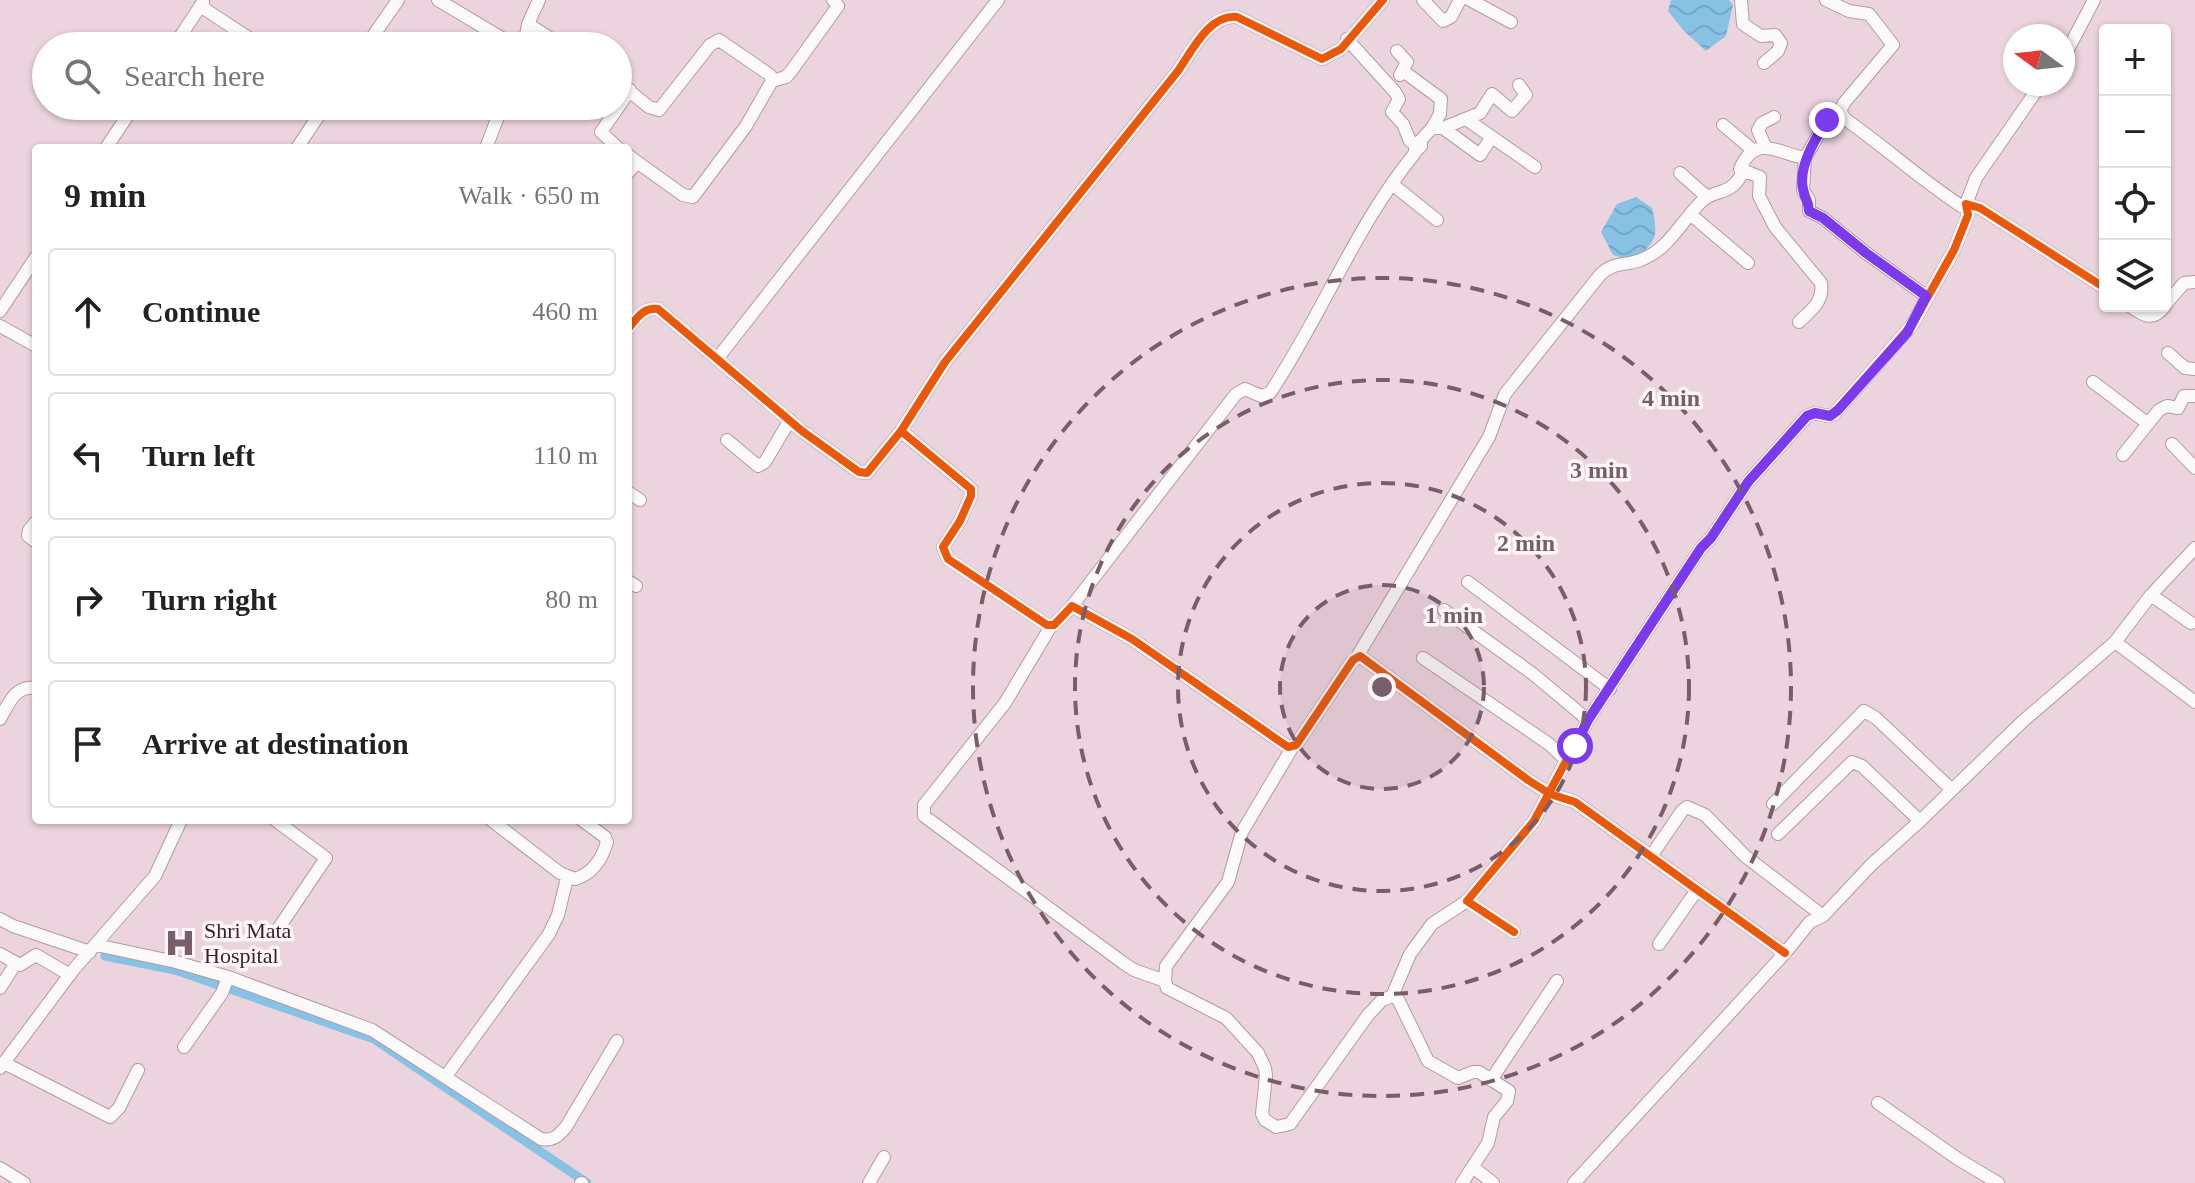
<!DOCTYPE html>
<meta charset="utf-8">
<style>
body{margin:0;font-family:Georgia,serif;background:#f2f2f2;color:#222}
.controls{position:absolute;right:24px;top:24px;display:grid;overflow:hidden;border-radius:8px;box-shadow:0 2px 6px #0004}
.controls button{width:72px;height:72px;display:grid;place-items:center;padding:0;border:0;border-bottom:2px solid #e0e0e0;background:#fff;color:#222;font:40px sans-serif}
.compass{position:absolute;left:2003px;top:24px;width:72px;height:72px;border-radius:50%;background:#fff;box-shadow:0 2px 6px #0004;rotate:285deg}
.stop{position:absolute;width:24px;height:24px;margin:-18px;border:6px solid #7c3aed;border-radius:50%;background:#fff}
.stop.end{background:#7c3aed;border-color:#fff;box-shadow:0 2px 8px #0008}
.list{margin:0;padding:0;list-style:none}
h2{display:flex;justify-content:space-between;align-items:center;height:104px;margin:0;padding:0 32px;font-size:34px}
h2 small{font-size:26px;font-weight:400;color:#767676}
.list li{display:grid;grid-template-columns:52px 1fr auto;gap:24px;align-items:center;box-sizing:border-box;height:128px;margin:0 16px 16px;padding:0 16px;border:2px solid #e0e0e0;border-radius:8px}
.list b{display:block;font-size:30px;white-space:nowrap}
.list em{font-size:26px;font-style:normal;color:#767676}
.icon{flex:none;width:44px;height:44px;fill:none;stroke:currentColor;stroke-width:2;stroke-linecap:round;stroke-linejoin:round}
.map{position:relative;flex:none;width:2195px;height:1183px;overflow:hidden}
.search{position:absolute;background:#fff;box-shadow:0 2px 6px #0004;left:32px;top:32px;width:600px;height:88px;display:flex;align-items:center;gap:20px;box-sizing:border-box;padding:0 28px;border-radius:44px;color:#767676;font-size:30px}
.panel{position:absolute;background:#fff;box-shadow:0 2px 6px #0004;left:32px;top:144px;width:600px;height:680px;border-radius:8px}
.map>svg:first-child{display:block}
</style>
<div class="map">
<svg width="2195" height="1183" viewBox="0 0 2195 1183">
<defs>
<pattern id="water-waves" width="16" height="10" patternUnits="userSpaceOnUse" patternTransform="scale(2)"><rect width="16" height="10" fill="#87c2e5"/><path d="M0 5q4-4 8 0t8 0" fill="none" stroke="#75a6c5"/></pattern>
</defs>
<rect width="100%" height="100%" fill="#ecd4de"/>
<path fill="url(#water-waves)" d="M 1671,0 L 1729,0 L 1733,5 L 1726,36 L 1706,51 L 1684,31 L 1668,11 Z
M 1636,197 L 1652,208 C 1659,238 1656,242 1632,261 L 1613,255 L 1601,232 L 1617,204 Z"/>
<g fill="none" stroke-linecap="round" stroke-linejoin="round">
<path stroke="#87c2e5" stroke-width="9" d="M 105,956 L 175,970 L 374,1039 L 587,1183"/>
<g stroke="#b29ba5" stroke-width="14">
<path id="minor" d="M 438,0 L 515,46
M 1423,0 L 1443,21 L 1451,17 L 1460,0
M 1470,0 L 1511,22
M 1741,0 L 1743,24 L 1761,36 L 1775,35 L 1781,43 L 1778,51 L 1764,63
M 1826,0 L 1849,11 L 1869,14 L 1893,45 L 1844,103 L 1840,111 L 1845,119 C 1885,147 1920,179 1961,206 L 1966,204 L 1976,178 L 2041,84
M 200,6 L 261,46
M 528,24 L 562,46
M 174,46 L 203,2
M 366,46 L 398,0
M 524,46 L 528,24 L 539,0
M 1397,51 L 1407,62 L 1400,75
M 2063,59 L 2094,0
M 1403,71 L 1441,99 L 1440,114 L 1432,128
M 618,82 L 649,107 L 659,110 L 710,45 L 719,40 L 770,75 L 772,81 L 786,77 L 792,70 L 838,6 L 833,0
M 1466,119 L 1535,167
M 1723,125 L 1754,151
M 1443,128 L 1480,155 L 1491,138
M 1765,146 L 1758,130 L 1762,123 L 1774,117
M 106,148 L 134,106
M 297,148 L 325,106
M 486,148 L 502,106
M 618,148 L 601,132 L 630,90
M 1417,150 L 1421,146 L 1421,140 L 1432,128 L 1443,128 L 1480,113 L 1492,94 L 1512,111 L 1526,95 L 1519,85
M 628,155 L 637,162 L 628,173
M 1805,158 L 1803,190 L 1809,200 L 1809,211 L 1823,218 L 1866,253 L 1926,296
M 637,162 L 683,195 L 693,197 L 746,126 L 772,81
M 1740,169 L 1760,177 L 1759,196 L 1775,227 L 1821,283 C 1824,302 1811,310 1799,322
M 1680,173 L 1707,197
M 1392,184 L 1437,220
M 1690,214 L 1748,263
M 2165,305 L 2184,283 L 2195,282
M 2130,306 C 2144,316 2153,322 2165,306
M 0,311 L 36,257
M 0,326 L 36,346
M 628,329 C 637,318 643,307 658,309 L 802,431 L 859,472 L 867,473 L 901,431 L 945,362 L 1178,71 C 1192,51 1209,14 1237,17 L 1322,59 L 1341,49 L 1383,0
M 2168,353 L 2185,368 L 2195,369
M 717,359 L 998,0
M 2093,382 L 2147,423
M 901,431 L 971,489 L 971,496 L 960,521 L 943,547 L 948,559 L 1047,625 L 1054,625 L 1072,606 L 1132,639 L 1288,747 L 1296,745 L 1353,660 L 1360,656 L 1528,780 L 1550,794 L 1575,802 L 1785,953
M 727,440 L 758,466 L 765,462 L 790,420
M 2172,444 L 2195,468
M 2123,455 L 2159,410 L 2167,406 L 2178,408 L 2184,396 L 2195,396
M 628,492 L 640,500
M 36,522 L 29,530 L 28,536 L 36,542
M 628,581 L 636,586
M 1468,582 L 1610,689
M 2151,595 L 2191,623
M 1072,606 L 1236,394 L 1245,389 L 1261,396 L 1270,393 C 1322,315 1356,225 1415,153 L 1415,144 L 1410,141 L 1403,124 L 1392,112 L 1399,99 L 1395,92 L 1347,39
M 1444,610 L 1533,674 L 1588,720
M 1051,626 L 1005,703 L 924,805 L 924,816 L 1122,962 L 1134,970 L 1165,981
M 2115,642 L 2195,702
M 1358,655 L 1489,437 L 1505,394 L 1600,275 C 1614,260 1629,267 1645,258 C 1670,247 1683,219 1702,201 C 1716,188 1729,197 1742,174 L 1740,169 C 1755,133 1777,153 1805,158 L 1827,120 L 1837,111 L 1840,111
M 1423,658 L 1549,744 L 1567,761
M 0,719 C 9,703 15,685 36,688
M 1292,748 L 1242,832 L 1228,882 L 1166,966 L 1165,981 L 1167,988 L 1226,1018 L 1258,1053 L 1265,1068 L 1266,1076 L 1262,1114 L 1265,1120 L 1276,1127 L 1290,1124 L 1368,1015 L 1382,1000 L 1396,995 L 1428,1061 L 1458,1078 L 1473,1072 L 1479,1072 L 1509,1091 L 1507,1101 L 1494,1117 L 1488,1143 L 1462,1183
M 1773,804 L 1864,711 L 1876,718 L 1952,790
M 491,820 L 560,873 L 575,879 C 592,874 602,859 607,842 L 605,837 L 582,820
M 1778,834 L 1852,762 L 1862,766 L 1920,821
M 1651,856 L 1682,811 L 1687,807 L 1705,815 L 1745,856 L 1823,916
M 0,919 L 13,926 L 90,952
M 1514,932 L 1467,901 L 1534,821 L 1588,720 L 1701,548 L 1711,538 L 1748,482 L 1807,416 L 1815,413 L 1827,416 L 1834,414 L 1912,325 L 1954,250 L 1968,215 L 1966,204 L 1980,208 L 2105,288
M 274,935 L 326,858 L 275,820
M 1659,944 L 1697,890
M 96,945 L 176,962 L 228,977 L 372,1030 L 541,1139 C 554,1141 558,1136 566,1127 L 617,1041
M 0,954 L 20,965 L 36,955 L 70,975
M 0,988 L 16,963
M 1393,994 L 1410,954 L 1432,924 L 1467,901
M 184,1047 L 222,993 L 228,977
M 4,1063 L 110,1117 L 119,1108 L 138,1070
M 0,1068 L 74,969 L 155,876 L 181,820
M 446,1076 L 549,934 L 558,915 L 567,878
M 1491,1080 L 1557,981
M 1878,1103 L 1958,1159 L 1998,1183
M 0,1168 L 24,1183
M 1474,1168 L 1493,1183
M 581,1183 L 582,1183
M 869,1183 L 884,1157
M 1574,1183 L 1785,953 L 1810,922 L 1823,916 L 1872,864 L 1920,821 L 2022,722 L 2115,642 L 2151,595 L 2195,548"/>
</g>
<use href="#minor" stroke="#fcf9fa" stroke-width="12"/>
<g stroke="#fef6f9" stroke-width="13">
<path id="cycleway" d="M 628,329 C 637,318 643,307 658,309 L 802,431 L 859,472 L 867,473 L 901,431 L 945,362 L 1178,71 C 1192,51 1209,14 1237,17 L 1322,59 L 1341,49 L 1383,0
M 901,431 L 971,489 L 971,496 L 960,521 L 943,547 L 948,559 L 1047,625 L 1054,625 L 1072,606 L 1132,639 L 1288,747 L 1296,745 L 1353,660 L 1360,656 L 1528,780 L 1550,794 L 1575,802 L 1785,953
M 1514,932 L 1467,901 L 1534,821 L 1588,720 L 1701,548 L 1711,538 L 1748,482 L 1807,416 L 1815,413 L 1827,416 L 1834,414 L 1912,325 L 1954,250 L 1968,215 L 1966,204 L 1980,208 L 2105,288"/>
</g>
<use href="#cycleway" stroke="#e8590c" stroke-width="8"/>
</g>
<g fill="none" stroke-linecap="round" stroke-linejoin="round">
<path stroke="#7c3aed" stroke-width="10" d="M 1575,746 L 1588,720 L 1701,548 L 1711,538 L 1748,482 L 1807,416 L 1815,413 L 1830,416 L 1838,410 L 1907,333 L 1926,296 L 1866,253 L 1823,218 L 1809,211 C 1809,202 1806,201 1804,193 C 1796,170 1815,139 1827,120"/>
</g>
<circle cx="1382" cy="687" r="102" fill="#785e6a" fill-opacity=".12"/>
<g fill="none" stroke="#785e6a" stroke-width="4" stroke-dasharray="14 10">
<circle cx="1382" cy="687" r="102"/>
<circle cx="1382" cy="687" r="204"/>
<circle cx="1382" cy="687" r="307"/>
<circle cx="1382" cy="687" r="409"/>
</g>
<defs>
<g id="hospital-bare" transform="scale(2.4)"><path d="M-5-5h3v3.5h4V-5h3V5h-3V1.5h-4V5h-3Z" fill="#785e6a" stroke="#fef6f9" stroke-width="2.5" paint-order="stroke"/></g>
</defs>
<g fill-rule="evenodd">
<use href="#hospital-bare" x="180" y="943"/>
</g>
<g text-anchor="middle" stroke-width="7" stroke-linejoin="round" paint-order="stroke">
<g font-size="22" fill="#3a1f2b" stroke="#fef6f9" text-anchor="start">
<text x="204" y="938">Shri Mata<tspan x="204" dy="25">Hospital</tspan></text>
</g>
</g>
<circle cx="1382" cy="687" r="12" fill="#785e6a" stroke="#fef6f9" stroke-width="4"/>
<g font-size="24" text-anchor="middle" font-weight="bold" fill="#785e6a" stroke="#fef6f9" stroke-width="7" stroke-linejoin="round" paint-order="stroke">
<text x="1671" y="406">4 min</text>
<text x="1599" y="478">3 min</text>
<text x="1526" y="551">2 min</text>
<text x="1454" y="623">1 min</text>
</g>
</svg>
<div class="controls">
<button>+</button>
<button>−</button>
<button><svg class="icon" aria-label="locate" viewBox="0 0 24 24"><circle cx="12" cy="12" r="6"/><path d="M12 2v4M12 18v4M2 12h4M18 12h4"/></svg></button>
<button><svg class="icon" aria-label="layers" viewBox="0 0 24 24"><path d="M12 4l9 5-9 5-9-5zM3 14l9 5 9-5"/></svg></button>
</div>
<svg class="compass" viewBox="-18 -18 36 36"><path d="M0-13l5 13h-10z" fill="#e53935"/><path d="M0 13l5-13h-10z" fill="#767676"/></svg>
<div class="stop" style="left:1575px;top:746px"></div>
<div class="stop end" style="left:1827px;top:120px"></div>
<div class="search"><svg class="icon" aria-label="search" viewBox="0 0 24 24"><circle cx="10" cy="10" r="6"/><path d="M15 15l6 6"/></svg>Search here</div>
<section class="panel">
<h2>9 min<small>Walk · 650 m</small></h2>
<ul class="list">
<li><svg class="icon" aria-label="ahead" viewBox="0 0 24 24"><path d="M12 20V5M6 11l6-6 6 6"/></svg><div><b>Continue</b></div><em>460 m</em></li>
<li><svg class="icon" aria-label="left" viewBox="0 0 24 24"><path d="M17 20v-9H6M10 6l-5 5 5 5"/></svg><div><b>Turn left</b></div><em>110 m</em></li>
<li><svg class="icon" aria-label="right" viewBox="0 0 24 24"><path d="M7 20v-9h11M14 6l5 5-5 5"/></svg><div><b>Turn right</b></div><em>80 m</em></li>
<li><svg class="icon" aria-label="arrive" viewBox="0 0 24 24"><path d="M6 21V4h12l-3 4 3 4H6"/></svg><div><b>Arrive at destination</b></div></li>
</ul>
</section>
</div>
